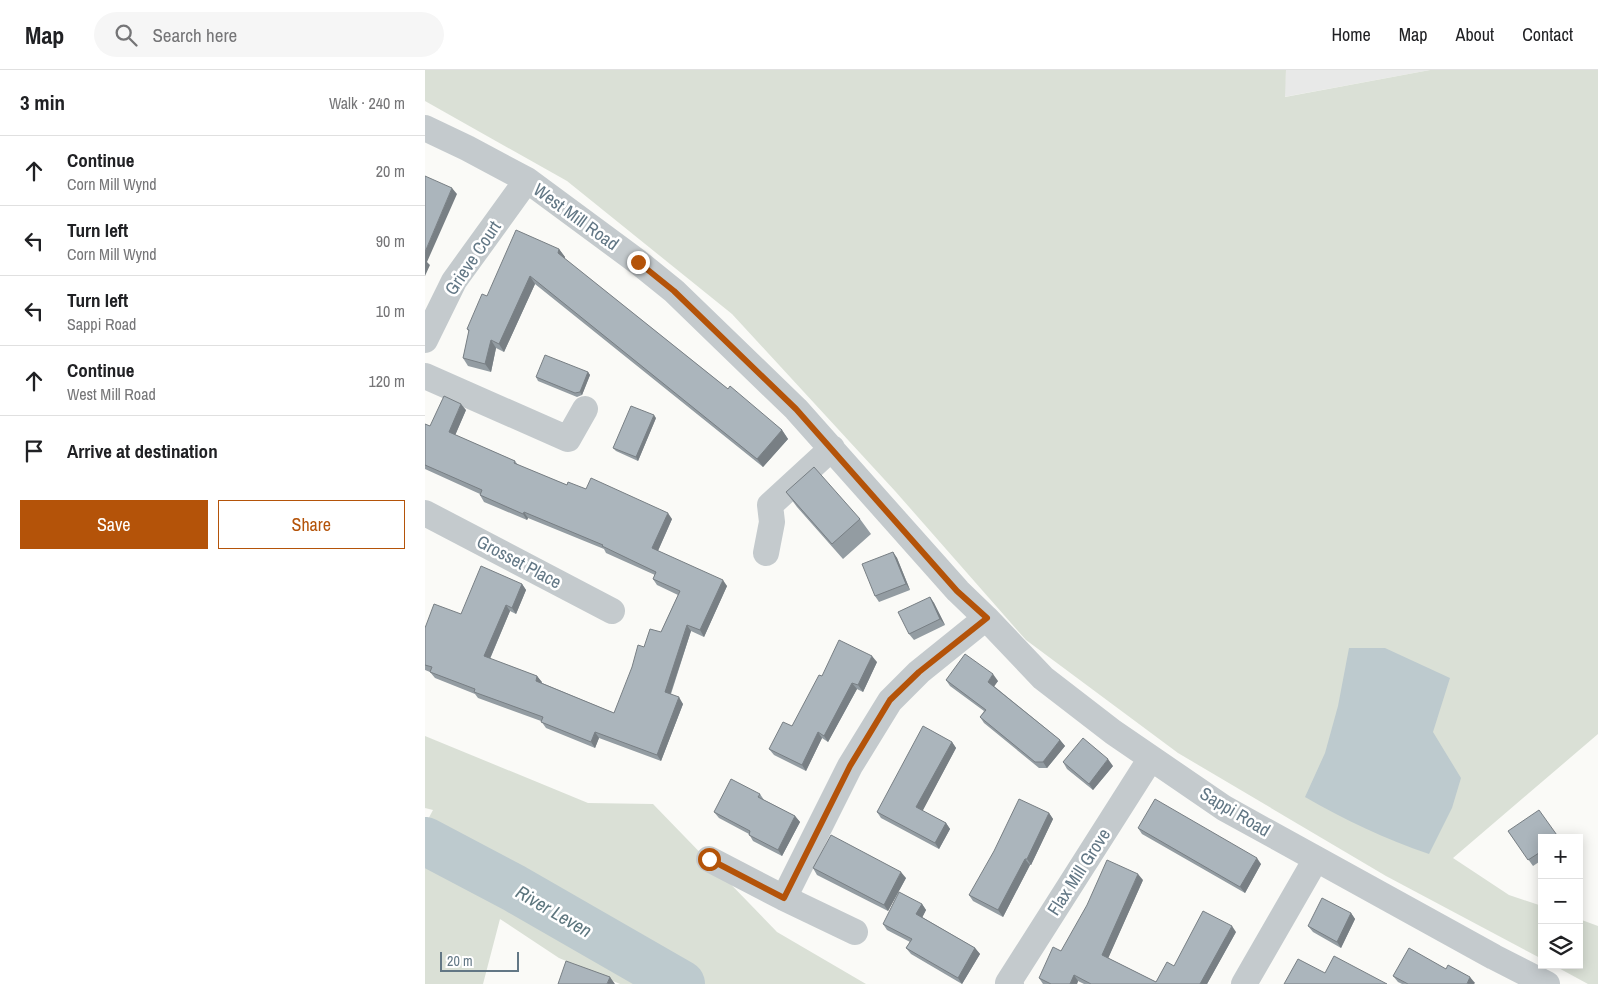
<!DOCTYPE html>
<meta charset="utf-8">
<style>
body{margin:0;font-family:"Archivo Narrow",sans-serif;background:#f6f6f6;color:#202124}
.controls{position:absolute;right:15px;bottom:15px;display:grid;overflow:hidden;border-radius:0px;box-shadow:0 2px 12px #0003}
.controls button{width:45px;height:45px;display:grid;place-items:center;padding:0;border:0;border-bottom:1px solid #e0e0e0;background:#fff;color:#202124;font:25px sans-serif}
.scale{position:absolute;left:15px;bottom:12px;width:79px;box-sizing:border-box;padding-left:5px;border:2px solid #627785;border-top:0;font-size:14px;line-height:18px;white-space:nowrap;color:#627785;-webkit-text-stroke:4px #fff;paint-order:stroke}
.stop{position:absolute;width:15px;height:15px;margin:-11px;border:4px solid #b45309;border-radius:50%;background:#fff}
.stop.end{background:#b45309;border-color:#fff;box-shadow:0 1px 5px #0008}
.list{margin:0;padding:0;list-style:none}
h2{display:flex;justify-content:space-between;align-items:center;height:65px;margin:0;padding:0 20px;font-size:21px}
h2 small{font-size:16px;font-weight:400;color:#757577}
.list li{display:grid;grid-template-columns:32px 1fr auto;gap:15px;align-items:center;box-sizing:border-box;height:70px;padding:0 20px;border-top:1px solid #e0e0e0}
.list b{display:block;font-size:19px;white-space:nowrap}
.list p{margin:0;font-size:16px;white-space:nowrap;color:#757577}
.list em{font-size:16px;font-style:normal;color:#757577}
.actions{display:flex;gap:10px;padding:15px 20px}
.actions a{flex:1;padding:11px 0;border:1px solid #b45309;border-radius:0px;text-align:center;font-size:18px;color:#b45309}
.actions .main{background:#b45309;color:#fff}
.icon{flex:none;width:28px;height:28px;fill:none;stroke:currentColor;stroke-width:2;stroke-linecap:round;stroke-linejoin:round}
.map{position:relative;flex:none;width:1173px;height:914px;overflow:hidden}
header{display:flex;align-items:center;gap:30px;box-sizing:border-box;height:70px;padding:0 25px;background:#fff;border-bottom:1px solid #e0e0e0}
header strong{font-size:24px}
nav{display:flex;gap:28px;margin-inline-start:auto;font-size:18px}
.search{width:350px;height:45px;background:#f6f6f6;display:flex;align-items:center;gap:12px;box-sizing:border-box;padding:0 18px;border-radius:28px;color:#757577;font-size:19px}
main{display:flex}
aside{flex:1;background:#fff}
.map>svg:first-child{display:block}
</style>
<header>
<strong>Map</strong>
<div class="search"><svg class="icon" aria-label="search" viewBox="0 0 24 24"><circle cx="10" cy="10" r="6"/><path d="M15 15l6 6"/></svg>Search here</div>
<nav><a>Home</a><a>Map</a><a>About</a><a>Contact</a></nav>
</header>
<main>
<aside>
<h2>3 min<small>Walk · 240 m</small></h2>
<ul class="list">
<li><svg class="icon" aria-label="ahead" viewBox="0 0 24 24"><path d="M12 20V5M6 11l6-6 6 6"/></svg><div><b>Continue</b><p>Corn Mill Wynd</p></div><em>20 m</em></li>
<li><svg class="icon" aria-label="left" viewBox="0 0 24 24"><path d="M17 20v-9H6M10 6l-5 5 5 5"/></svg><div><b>Turn left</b><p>Corn Mill Wynd</p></div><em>90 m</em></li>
<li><svg class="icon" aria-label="left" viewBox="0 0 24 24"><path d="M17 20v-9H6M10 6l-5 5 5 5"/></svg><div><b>Turn left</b><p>Sappi Road</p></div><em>10 m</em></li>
<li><svg class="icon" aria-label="ahead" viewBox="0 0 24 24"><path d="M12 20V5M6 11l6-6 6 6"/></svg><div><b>Continue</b><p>West Mill Road</p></div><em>120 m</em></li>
<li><svg class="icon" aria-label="arrive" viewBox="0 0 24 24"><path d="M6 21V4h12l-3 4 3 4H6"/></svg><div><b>Arrive at destination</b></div></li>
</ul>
<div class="actions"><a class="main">Save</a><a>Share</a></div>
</aside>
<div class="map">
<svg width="1173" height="914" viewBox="0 0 1173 914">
<rect width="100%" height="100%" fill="#fafaf7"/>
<path fill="#e8e9e8" d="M 861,0 L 1005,0 L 859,27 Z"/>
<path fill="#dae0d6" d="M 0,0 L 861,0 L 860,27 L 1005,0 L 1173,0 L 1173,664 L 1028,788 L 1084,825 L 1117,836 L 1117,889 L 961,806 L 753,683 L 601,570 L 470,421 L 307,244 L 142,111 L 0,31 Z
M 0,666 L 163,733 L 228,734 L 352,862 L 441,914 L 277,914 L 0,761 L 0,755 L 8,740 L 0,738 Z
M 0,778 L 86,821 L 177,875 L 247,914 L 195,914 L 134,888 L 75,849 L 58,914 L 0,914 Z
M 1154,849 L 1173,856 L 1173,914 L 1163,914 L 1128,895 L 1154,895 Z"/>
<path fill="#bdcace" d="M 924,578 L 960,578 L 1025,608 L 1008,662 L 1036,708 L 1027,738 L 1004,784 C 960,769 920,750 880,727 L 900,683 L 913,636 Z"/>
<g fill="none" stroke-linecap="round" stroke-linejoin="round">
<path stroke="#bdcace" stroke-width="48" d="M 0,771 L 89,818 L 256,914"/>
<path stroke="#c4cacd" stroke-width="26" d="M 0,58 L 42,78 L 102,110 L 213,192 L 249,221 L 371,339 L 533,521 L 561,548 L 618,608 L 688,662 L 799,738 L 1069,887 L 1122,914
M 0,270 L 29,211 L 102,110
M 0,306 L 143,369 L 160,339
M 0,443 L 187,541
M 341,483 L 347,452 L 345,435 L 407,378
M 284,789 L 359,828 L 430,862
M 359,828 L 425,696 L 465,631 L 494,602 L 561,548
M 586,914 L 583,913 L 726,688
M 819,914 L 891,789"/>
</g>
<path fill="#939ca2" d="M 134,179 L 140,187 L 140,189 L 303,319 L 357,360 L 363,369 L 338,397 L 110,214 L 79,282 L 71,278 L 66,302 L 43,296 L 38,288 L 44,262 L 42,259 L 62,226 Z
M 163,302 L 165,305 L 157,325 L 152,327 L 113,311 L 111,307 Z
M 41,340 L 30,365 L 90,391 L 93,395 L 142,415 L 161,419 L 247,449 L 233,481 L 302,516 L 279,567 L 266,561 L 246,624 L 258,634 L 236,691 L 174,668 L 170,678 L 121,658 L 116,651 L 53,628 L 50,624 L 10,608 L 5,602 L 0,600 L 0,558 L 36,544 L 97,514 L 101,520 L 91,544 L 85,541 L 65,589 L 112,606 L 117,613 L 189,643 L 219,577 L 236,562 L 253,525 L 232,515 L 228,509 L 230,505 L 181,483 L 179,479 L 103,448 L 102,450 L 59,432 L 55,425 L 55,424 L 0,399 L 0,354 L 5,356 Z
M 231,348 L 213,391 L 191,381 L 188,378 Z
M 361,422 L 435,449 L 446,464 L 418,489 L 372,437 Z
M 468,482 L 472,488 L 485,520 L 454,532 L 450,526 Z
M 505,527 L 509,533 L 520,555 L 489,570 L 484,564 Z
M 452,592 L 438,622 L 432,619 L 403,672 L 397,668 L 381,701 L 349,685 L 344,679 L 367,656 L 397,606 Z
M 521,610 L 573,611 L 569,616 L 635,670 L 640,676 L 622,698 L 614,698 L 559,653 L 555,647 L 559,641 L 525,616 Z
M 527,672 L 531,678 L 497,741 L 521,753 L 525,759 L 514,779 L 456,748 L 452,742 Z
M 638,692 L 688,696 L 668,720 L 642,699 Z
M 335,724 L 339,730 L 370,746 L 375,752 L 357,786 L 328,771 L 324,764 L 294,748 L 289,742 Z
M 624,743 L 628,749 L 606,795 L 605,795 L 578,847 L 548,831 L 544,825 Z
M 713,758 L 836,794 L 820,823 L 717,764 Z
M 1083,761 L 1117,768 L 1117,790 L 1108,796 Z
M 388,798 L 481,808 L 463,841 L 392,805 Z
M 718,810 L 683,888 L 731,912 L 749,896 L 811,862 L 782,914 L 659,914 L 653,911 L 652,914 L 618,914 L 614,908 L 636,881 Z
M 497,834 L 501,840 L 497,847 L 550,878 L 555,884 L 537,914 L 486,884 L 481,878 L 485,872 L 462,860 L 458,854 Z
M 926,843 L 930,849 L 916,878 L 888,862 L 883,856 Z
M 1021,899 L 1050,913 L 977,914 L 973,912 L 968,906 Z"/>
<path fill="#787f84" d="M 27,118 L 32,124 L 2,192 L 5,195 L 0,206 L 0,182 Z
M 134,179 L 140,187 L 138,192 L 133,183 Z
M 105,206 L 110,214 L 79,282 L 74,274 Z
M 66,270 L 71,278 L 66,302 L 60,294 Z
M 163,302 L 165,305 L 157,325 L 155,322 Z
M 36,334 L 41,340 L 29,368 L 24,362 Z
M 229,345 L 231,348 L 213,391 L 211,387 Z
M 357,360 L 363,369 L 338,397 L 332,389 Z
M 99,442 L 103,448 L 102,450 L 98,444 Z
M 243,443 L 247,449 L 231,485 L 227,478 Z
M 468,482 L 472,488 L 485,520 L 481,514 Z
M 298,510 L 302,516 L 279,567 L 275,560 Z
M 97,514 L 101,520 L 91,544 L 87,538 Z
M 505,527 L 509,533 L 520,555 L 515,549 Z
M 81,535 L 85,541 L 63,593 L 59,586 Z
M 262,555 L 266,561 L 244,628 L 240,622 Z
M 447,586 L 452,592 L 438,622 L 433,615 Z
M 568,604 L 573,611 L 568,618 L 563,612 Z
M 112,606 L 117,612 L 115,617 L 111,611 Z
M 427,613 L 432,619 L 403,672 L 399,666 Z
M 254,627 L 258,634 L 236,691 L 232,685 Z
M 170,662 L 174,668 L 170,678 L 166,672 Z
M 393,662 L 397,668 L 381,701 L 377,695 Z
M 635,670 L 640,676 L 622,698 L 618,692 Z
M 527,672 L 531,678 L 496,744 L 491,737 Z
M 683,689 L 688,696 L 668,720 L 664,714 Z
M 624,743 L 628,749 L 606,795 L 602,789 Z
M 370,746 L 375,752 L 357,786 L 353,780 Z
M 521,753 L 525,759 L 514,779 L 510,773 Z
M 832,788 L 836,794 L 820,823 L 815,817 Z
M 600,789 L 605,795 L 578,847 L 573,840 Z
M 476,802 L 481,808 L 463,841 L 459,835 Z
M 713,804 L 718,810 L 682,891 L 677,885 Z
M 497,834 L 501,840 L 496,850 L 491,844 Z
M 926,843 L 930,849 L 916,878 L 912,872 Z
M 807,856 L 811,862 L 782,914 L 775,914 Z
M 550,878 L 555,884 L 537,914 L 533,908 Z
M 649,905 L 653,911 L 652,914 L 645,914 Z
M 185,907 L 190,914 L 182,914 Z
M 1045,907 L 1050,913 L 1049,914 L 1042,914 Z"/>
<path fill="#abb5bc" stroke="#787f84" d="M 0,106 L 27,118 L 0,182 Z
M 91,160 L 134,179 L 133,183 L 303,319 L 305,316 L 357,360 L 332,389 L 105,206 L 74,274 L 66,270 L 60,294 L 38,288 L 44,260 L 42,259 L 57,224 L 62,226 Z
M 120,285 L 163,302 L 155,322 L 150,323 L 111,307 Z
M 19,326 L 36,334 L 24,362 L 90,391 L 89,393 L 142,415 L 143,412 L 161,419 L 166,408 L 243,443 L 227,478 L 298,510 L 275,560 L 262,555 L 240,622 L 254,627 L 232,685 L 170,662 L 166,672 L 116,652 L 118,647 L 49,622 L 50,619 L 5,602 L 7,597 L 0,595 L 0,558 L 9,534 L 36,544 L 56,496 L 97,514 L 87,538 L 81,535 L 59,586 L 112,606 L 111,611 L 189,643 L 207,597 L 213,575 L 219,577 L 225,559 L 236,562 L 255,521 L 228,509 L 231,502 L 177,476 L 178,475 L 99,442 L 98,444 L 55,425 L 57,420 L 0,395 L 0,354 L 5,356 Z
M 206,336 L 229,345 L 211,387 L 188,378 Z
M 389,397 L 435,449 L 407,474 L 361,422 Z
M 468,482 L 481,514 L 450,526 L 437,494 Z
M 505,527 L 515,549 L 484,564 L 473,542 Z
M 414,570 L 447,586 L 433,615 L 427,613 L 399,666 L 393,662 L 377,695 L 344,679 L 358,652 L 367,656 L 394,605 L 397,606 Z
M 540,584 L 568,604 L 563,612 L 635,670 L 618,692 L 610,692 L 555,647 L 561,640 L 521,610 Z
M 498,656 L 527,672 L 491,737 L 521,753 L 510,773 L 452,742 Z
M 658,668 L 683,689 L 664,714 L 638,692 Z
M 306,709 L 335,724 L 333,727 L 370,746 L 353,780 L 324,765 L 325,761 L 289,742 Z
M 594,729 L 624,743 L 602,789 L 600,789 L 573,840 L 544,825 L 569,781 Z
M 730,729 L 832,788 L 815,817 L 713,758 Z
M 1114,740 L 1134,768 L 1117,768 L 1117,781 L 1103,790 L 1083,761 Z
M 406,765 L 476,802 L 459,835 L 388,798 Z
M 682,790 L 713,804 L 677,885 L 731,912 L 742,892 L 749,896 L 778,841 L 807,856 L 775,914 L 666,914 L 649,905 L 645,914 L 626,914 L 614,908 L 628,877 L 636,881 L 662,835 Z
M 474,822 L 497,834 L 491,844 L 550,878 L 533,908 L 481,878 L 487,869 L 458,854 Z
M 897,828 L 926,843 L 912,872 L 883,856 Z
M 984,878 L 1021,899 L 1023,895 L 1045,907 L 1042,914 L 983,914 L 968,906 Z
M 909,886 L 962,914 L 859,914 L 873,889 L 900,903 Z
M 141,891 L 185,907 L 182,914 L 133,914 Z"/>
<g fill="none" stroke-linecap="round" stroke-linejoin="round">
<path stroke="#b45309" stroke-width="6" d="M 213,192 L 249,221 L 371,339 L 532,521 L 562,548 L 494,602 L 465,630 L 425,696 L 359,828 L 284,789"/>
</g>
<g text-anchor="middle" stroke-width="5" stroke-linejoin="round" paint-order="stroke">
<g font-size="18" fill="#627785" stroke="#fff">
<text transform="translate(151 147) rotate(36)" y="6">West Mill Road</text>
<text transform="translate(48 188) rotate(-56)" y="6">Grieve Court</text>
<text transform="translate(94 492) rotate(28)" y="6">Grosset Place</text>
<text transform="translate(810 742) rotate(31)" y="6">Sappi Road</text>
<text transform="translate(654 802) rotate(-57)" y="6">Flax Mill Grove</text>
</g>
<g font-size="19" font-style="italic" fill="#5d767e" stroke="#fff">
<text transform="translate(129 841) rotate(30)" y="7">River Leven</text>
</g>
</g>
</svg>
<div class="controls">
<button>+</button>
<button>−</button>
<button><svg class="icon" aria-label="layers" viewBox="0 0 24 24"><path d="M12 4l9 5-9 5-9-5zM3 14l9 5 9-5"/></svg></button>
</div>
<div class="scale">20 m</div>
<div class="stop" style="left:284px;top:789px"></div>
<div class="stop end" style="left:213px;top:192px"></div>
</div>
</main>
